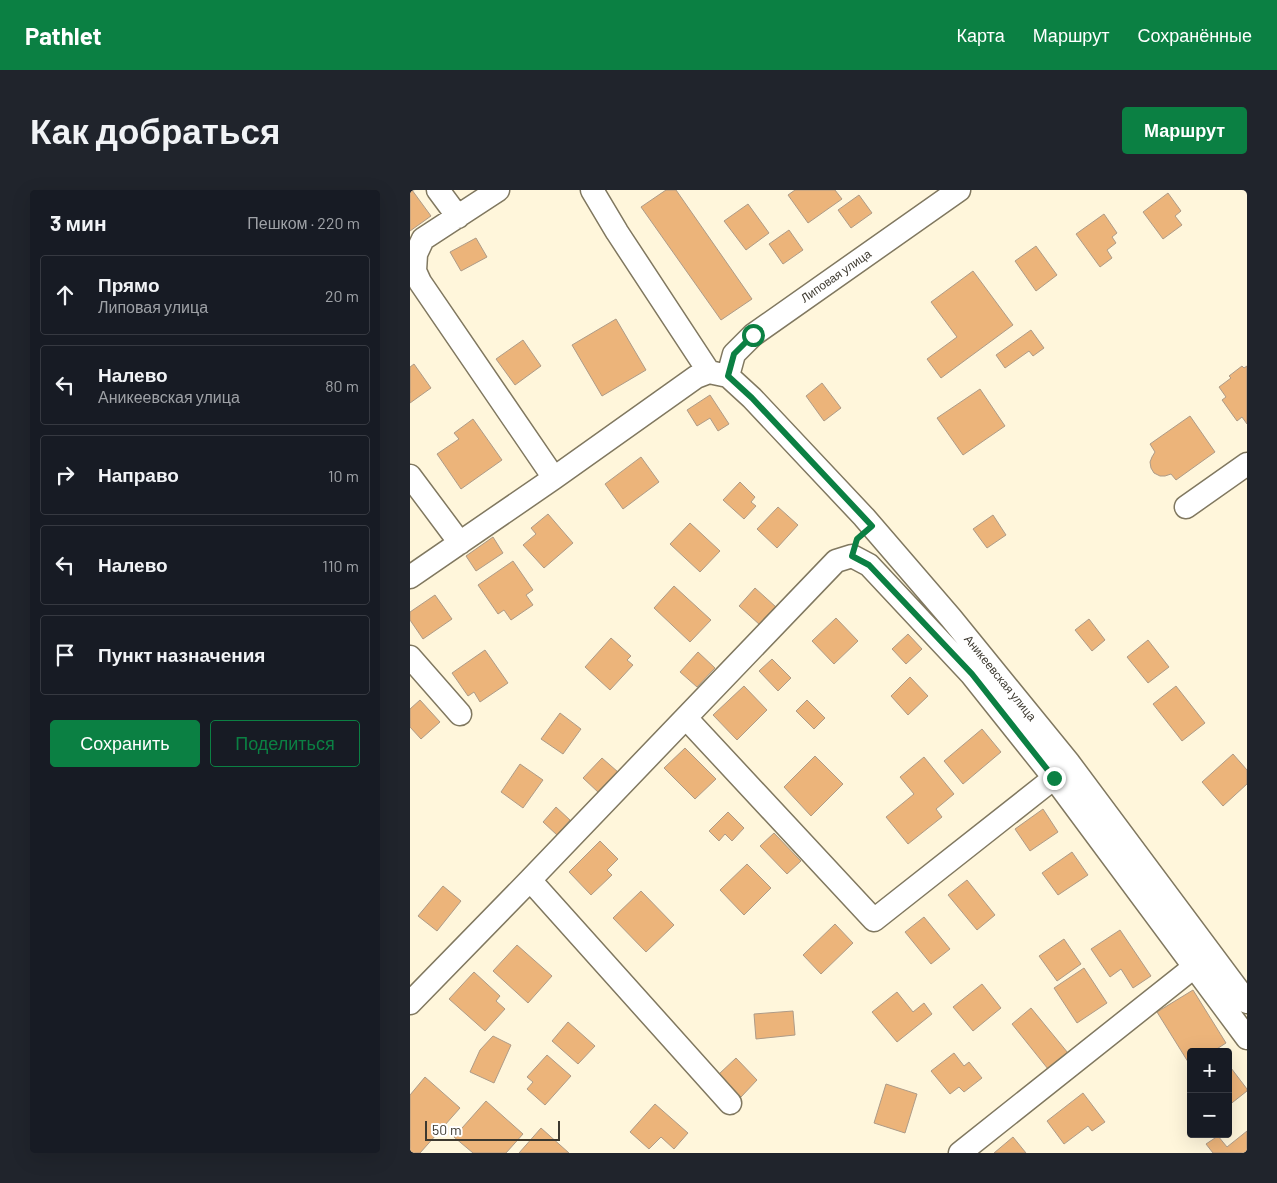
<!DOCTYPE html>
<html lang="ru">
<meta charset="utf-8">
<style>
body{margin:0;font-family:Barlow,sans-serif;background:#20242c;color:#f1f3f6}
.controls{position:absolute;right:15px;bottom:15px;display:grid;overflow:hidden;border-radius:5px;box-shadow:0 5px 20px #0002}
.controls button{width:45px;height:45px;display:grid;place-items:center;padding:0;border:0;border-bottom:1px solid #363941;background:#171b24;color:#f1f3f6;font:25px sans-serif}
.scale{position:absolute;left:15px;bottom:12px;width:135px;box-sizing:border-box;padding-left:5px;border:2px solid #3d392f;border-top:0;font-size:14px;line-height:18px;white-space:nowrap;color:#3d392f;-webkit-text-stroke:4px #fff;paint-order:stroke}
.stop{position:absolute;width:15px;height:15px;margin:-11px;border:4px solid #0b8043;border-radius:50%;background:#fff}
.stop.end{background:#0b8043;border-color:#fff;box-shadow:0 1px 5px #0008}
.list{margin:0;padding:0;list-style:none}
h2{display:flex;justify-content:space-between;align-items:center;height:65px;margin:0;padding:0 20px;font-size:21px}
h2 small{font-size:16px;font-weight:400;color:#9ea1a6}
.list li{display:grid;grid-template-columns:32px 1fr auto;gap:15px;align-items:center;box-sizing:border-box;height:80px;margin:0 10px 10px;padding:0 10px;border:1px solid #363941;border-radius:5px}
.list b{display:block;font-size:19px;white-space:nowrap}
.list p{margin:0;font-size:16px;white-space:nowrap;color:#9ea1a6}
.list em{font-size:16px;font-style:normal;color:#9ea1a6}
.actions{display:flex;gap:10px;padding:15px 20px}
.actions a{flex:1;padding:11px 0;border:1px solid #0b8043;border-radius:5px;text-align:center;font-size:18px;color:#0b8043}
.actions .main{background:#0b8043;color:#fff}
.icon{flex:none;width:28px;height:28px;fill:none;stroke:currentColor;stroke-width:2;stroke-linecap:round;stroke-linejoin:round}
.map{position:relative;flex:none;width:837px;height:963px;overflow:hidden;border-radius:5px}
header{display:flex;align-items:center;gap:30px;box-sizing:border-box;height:70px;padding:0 25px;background:#0b8043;color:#fff}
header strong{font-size:24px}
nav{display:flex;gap:28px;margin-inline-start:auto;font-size:18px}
.intro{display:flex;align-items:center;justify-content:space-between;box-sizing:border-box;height:120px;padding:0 30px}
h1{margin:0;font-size:35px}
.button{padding:12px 22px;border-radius:5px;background:#0b8043;color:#fff;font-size:18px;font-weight:700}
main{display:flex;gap:30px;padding:0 30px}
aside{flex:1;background:#171b24;border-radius:5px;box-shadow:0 5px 20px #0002}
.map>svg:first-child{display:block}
</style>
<header>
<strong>Pathlet</strong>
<nav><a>Карта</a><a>Маршрут</a><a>Сохранённые</a></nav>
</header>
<div class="intro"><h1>Как добраться</h1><a class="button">Маршрут</a></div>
<main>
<aside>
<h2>3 мин<small>Пешком · 220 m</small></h2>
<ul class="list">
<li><svg class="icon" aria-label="ahead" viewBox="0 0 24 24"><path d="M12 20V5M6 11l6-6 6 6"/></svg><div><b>Прямо</b><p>Липовая улица</p></div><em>20 m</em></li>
<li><svg class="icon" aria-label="left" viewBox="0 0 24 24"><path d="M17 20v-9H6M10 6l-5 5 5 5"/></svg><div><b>Налево</b><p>Аникеевская улица</p></div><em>80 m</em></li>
<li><svg class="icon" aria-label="right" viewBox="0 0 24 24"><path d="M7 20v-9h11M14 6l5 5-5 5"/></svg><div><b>Направо</b></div><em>10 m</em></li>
<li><svg class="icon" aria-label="left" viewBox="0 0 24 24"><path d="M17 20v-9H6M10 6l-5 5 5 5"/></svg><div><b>Налево</b></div><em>110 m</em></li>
<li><svg class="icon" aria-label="arrive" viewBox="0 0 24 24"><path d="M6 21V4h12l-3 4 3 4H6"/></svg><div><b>Пункт назначения</b></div></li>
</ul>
<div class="actions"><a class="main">Сохранить</a><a>Поделиться</a></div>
</aside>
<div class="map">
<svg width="837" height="963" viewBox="0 0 837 963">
<rect width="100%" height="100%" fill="#fff6db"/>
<path fill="#ecb47a" stroke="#ae9b87" d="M 0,0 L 2,0 L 21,26 L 0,41 Z
M 256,0 L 266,0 L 342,109 L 311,130 L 231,17 Z
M 385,0 L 425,0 L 432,9 L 398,33 L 378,5 Z
M 758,3 L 771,21 L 765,26 L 772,35 L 753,49 L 733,22 Z
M 449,5 L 462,23 L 441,38 L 428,20 Z
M 338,14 L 359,43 L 336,60 L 314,31 Z
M 694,24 L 707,43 L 702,47 L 706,53 L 697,60 L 702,68 L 690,77 L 666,44 Z
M 379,40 L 393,60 L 373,74 L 359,54 Z
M 66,48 L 77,67 L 51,81 L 40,62 Z
M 626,56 L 647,85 L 626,101 L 605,71 Z
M 563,81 L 603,135 L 531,188 L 517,169 L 547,147 L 521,112 Z
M 206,129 L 236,180 L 192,206 L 162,155 Z
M 621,140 L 634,158 L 623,166 L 619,161 L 595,178 L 586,165 Z
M 113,150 L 131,176 L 105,195 L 86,169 Z
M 4,174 L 21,198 L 0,213 L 0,177 Z
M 832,176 L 834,178 L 837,176 L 837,234 L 832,227 L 827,231 L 812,210 L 816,207 L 809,197 L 821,188 L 819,186 Z
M 412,193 L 431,218 L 414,231 L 396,206 Z
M 570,199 L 595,236 L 553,265 L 527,228 Z
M 300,205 L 319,234 L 308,241 L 300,228 L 287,236 L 277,220 Z
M 780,226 L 805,262 L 766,290 L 761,284 L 755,286 L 750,286 L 744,283 L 741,278 L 740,272 L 742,267 L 745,262 L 740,254 Z
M 63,229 L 92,270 L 51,299 L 27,264 L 49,249 L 44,243 Z
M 231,267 L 249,292 L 213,319 L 195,294 Z
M 330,292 L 345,307 L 341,312 L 346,316 L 334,329 L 313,310 Z
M 368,317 L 388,335 L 367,358 L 347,339 Z
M 138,324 L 163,353 L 134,378 L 113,355 L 126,344 L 121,338 Z
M 583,325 L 596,345 L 577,358 L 563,339 Z
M 280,333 L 310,361 L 290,382 L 260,354 Z
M 83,347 L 93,363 L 66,381 L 56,366 Z
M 103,371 L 123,400 L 116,405 L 123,415 L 101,430 L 94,420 L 88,424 L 68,395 Z
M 264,396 L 301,430 L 280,452 L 244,418 Z
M 345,398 L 366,417 L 350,435 L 329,416 Z
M 25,405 L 42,429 L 13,449 L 0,430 L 0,422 Z
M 426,428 L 448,451 L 424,474 L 402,451 Z
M 679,429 L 695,450 L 682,461 L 665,440 Z
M 498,444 L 512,459 L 496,474 L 482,459 Z
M 201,448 L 221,466 L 217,470 L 223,475 L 200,500 L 175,477 Z
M 738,450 L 759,477 L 738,493 L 717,467 Z
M 75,460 L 98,493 L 70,512 L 64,502 L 58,506 L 42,483 Z
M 288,462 L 305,478 L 287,497 L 270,482 Z
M 362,469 L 381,488 L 368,501 L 349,481 Z
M 500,487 L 518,506 L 498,525 L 481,506 Z
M 334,496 L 357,520 L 327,550 L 303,525 Z
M 766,496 L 795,533 L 772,551 L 743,514 Z
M 10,510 L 30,532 L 11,549 L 0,537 L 0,519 Z
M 397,510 L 415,528 L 404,539 L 386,521 Z
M 150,523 L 171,539 L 153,564 L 131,549 Z
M 572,539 L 591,562 L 553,594 L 534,571 Z
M 275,558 L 306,589 L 285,609 L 254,578 Z
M 823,564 L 837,580 L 837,594 L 813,616 L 792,592 Z
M 405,566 L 433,594 L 401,626 L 374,597 Z
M 514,567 L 544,604 L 526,619 L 532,627 L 498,654 L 476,627 L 504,604 L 490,587 Z
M 192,568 L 208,582 L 189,603 L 173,588 Z
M 110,574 L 133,590 L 113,618 L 91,602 Z
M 146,617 L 160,630 L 147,645 L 133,632 Z
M 633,619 L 648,642 L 620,661 L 605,639 Z
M 318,622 L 334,638 L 322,651 L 315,644 L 309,651 L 299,641 Z
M 364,643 L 391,671 L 377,684 L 350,656 Z
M 190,651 L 208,669 L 197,680 L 202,685 L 181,705 L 159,682 Z
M 662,662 L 678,685 L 648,705 L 632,683 Z
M 337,674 L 361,698 L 334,725 L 310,700 Z
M 557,690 L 585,725 L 567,740 L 538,705 Z
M 33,696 L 51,711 L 27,741 L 8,726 Z
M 231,701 L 264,735 L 236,762 L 203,728 Z
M 514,727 L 540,759 L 521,774 L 495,742 Z
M 425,734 L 443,753 L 411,784 L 393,765 Z
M 710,740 L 741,786 L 723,798 L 711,779 L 700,787 L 681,759 Z
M 654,749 L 671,774 L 647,791 L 629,766 Z
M 107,755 L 142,786 L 118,813 L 83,781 Z
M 674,778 L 697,813 L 667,833 L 644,798 Z
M 64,782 L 90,806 L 86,811 L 95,819 L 75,841 L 39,809 Z
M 572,794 L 591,818 L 563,841 L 543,817 Z
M 783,800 L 816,853 L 802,862 L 781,862 L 780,875 L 747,822 Z
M 487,802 L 503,822 L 514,813 L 522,824 L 487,852 L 462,822 Z
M 621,818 L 658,863 L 638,879 L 602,834 Z
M 383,821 L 385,845 L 346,849 L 344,824 Z
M 158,832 L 185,856 L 168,874 L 142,851 Z
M 83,846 L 101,855 L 84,893 L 60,882 L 70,860 Z
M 544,863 L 554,876 L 559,872 L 572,888 L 554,902 L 549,897 L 540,904 L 521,881 Z
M 137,865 L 161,886 L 135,915 L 117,899 L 123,892 L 117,887 Z
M 326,868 L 347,890 L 331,907 L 309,884 Z
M 821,878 L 837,899 L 837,901 L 818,916 L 818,880 Z
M 15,887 L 50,918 L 10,963 L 0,963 L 0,905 Z
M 476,894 L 507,904 L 495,943 L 464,933 Z
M 673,903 L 695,932 L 682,941 L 678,936 L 654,954 L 637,931 Z
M 76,911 L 113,944 L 96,963 L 63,963 L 44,947 Z
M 245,914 L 278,943 L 264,959 L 251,947 L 239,959 L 220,942 Z
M 131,938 L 159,963 L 109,963 Z
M 837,941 L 837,963 L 803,963 L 796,954 L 808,946 L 817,957 Z
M 603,947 L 616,963 L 584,963 Z"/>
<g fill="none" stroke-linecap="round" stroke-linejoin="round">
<g stroke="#807860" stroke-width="25">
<path id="minor" d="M 28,0 L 48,27
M 88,0 L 13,49 L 6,64 L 5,81 L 10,92 L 144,288
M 182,0 L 207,42 L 299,182
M 318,186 L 342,208 L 454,327 L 541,428 L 659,573 L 837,812
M 318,186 L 324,164 L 343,145 L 549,0
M 0,286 L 50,353
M 776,317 L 837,274
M 0,387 L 144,288 L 286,187 L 299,182 L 318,186
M 0,467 L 50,524
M 276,528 L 464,730 L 644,588
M 120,690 L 320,913
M 0,813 L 120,690 L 426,371 L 442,366 L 459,375 L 561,484 L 644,588 L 837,848
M 550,963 L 784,777"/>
</g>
<use href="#minor" stroke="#fff" stroke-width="22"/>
</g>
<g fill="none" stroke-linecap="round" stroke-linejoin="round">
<path stroke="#0b8043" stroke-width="6" d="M 343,145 L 324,164 L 318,186 L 342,208 L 462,336 L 447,349 L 442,366 L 459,375 L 562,484 L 644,588"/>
</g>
<g text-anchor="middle" stroke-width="4" stroke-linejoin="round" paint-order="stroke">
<g font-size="12" fill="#3d392f" stroke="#fff">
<text transform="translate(426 86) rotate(-35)" y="4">Липовая улица</text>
<text transform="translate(590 488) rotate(51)" y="4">Аникеевская улица</text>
</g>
</g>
</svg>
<div class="controls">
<button>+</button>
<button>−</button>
</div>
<div class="scale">50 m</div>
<div class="stop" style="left:343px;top:145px"></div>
<div class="stop end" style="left:644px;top:588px"></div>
</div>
</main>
